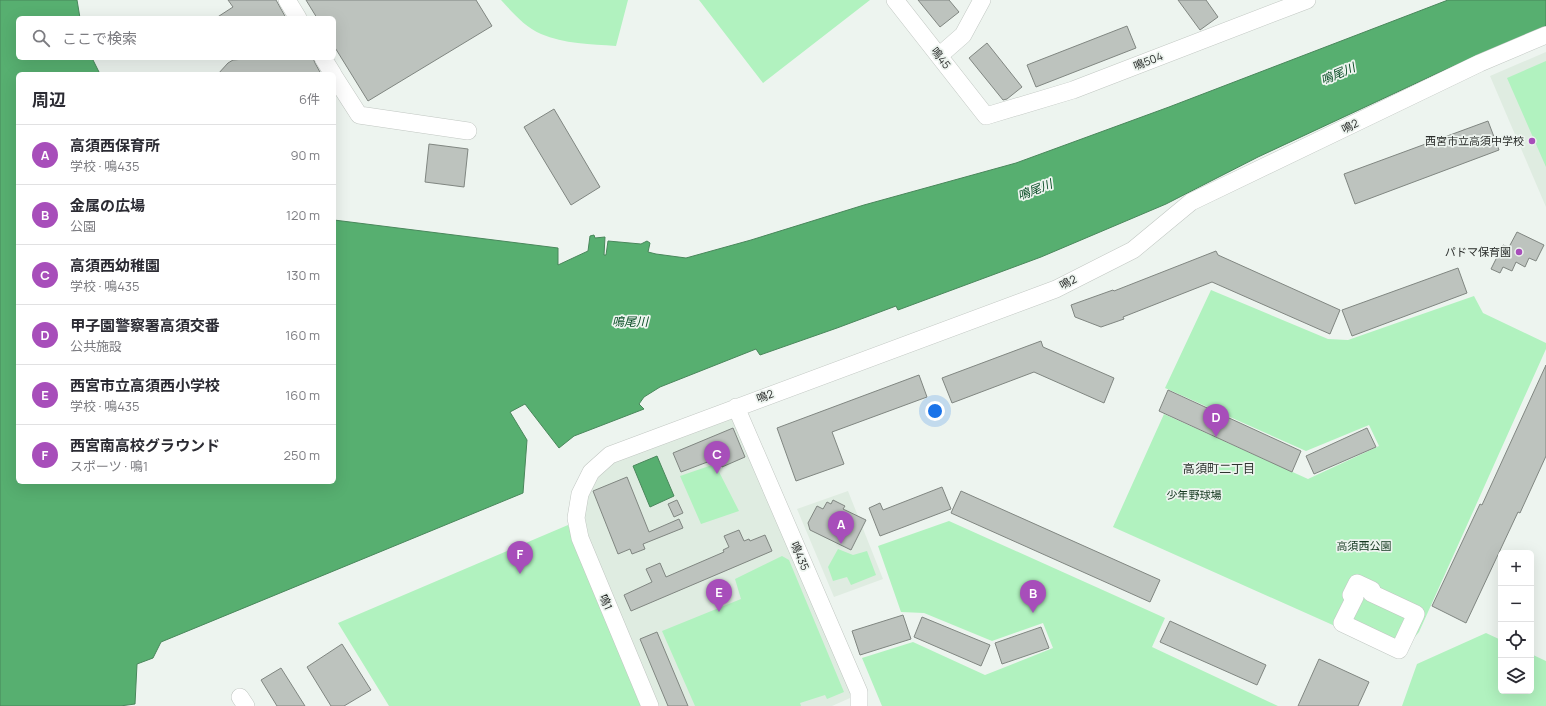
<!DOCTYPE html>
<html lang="ja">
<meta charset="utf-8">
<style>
body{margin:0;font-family:Manrope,"Noto Sans JP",sans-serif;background:#f2f2f3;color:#2b2b33}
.controls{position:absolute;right:12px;bottom:12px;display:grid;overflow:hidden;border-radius:6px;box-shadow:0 4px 16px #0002}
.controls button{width:36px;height:36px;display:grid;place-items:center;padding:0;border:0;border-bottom:1px solid #e1e1e2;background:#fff;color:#2b2b33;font:20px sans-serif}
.you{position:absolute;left:935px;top:411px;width:14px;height:14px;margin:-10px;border:3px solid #fff;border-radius:50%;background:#1a73e8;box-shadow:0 0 0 6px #1a73e833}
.badge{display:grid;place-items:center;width:26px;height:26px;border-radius:50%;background:#a74eba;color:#fff;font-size:13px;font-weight:700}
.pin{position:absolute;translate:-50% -33px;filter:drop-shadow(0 1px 2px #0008)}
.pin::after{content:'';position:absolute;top:21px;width:14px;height:12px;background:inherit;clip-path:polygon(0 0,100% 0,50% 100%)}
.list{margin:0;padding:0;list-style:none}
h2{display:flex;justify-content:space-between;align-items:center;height:52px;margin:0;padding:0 16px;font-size:17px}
h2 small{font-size:13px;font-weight:400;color:#7c7c81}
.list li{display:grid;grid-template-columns:26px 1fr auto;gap:12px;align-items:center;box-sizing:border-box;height:60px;padding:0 16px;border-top:1px solid #e1e1e2}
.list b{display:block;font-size:15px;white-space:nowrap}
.list p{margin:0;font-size:13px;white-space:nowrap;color:#7c7c81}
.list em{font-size:13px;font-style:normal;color:#7c7c81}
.icon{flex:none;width:22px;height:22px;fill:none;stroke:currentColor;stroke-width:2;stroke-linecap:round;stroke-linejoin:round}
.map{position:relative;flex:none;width:1546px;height:706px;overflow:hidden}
.search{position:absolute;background:#fff;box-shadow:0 4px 16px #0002;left:16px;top:16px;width:320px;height:44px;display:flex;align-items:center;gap:10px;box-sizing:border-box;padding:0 14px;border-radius:6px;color:#7c7c81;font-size:15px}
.panel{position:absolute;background:#fff;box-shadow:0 4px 16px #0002;left:16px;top:72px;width:320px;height:412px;border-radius:6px}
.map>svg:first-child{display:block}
</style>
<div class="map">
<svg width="1546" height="706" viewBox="0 0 1546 706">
<rect width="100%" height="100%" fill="#edf4ef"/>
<path fill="#dfece1" d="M 1546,52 L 1546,207 L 1490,76 Z
M 737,417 L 854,690 L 850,698 L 832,706 L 658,706 L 587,533 L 584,508 L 590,490 L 601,472 L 618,459 L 658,443 Z
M 848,491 L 883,579 L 834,597 L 797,509 Z"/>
<path fill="#b1f2bf" d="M 501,0 L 628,0 L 616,46 C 591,44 564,44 541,34 C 525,27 512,12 501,0 Z
M 699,0 L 870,0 L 763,83 Z
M 1546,61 L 1546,167 L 1507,78 Z
M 1211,290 L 1328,339 L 1348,340 L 1474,296 L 1483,313 L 1546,343 L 1546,349 L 1419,632 L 1400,655 L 1113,527 L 1164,414 L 1308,479 L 1379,446 L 1369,425 L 1306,451 L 1165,388 Z
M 715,464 L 739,511 L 701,524 L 680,476 Z
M 949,521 L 1165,618 L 1152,647 L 1278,706 L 882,706 L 862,658 L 913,642 L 985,675 L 1053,648 L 1043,623 L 992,641 L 924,613 L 901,612 L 878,546 Z
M 568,525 L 642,706 L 389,706 L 338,623 Z
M 838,549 L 853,555 L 867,551 L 876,575 L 851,585 L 847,577 L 833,581 L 828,567 Z
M 782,556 L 789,560 L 844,692 L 827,699 L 825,695 L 800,703 L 801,706 L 695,706 L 662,631 L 741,599 L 735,579 Z
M 1486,633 L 1501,640 L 1501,691 L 1531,691 L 1531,654 L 1546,661 L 1546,706 L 1402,706 L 1417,664 Z"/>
<path fill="#57af70" stroke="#49875b" d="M 0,0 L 77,0 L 80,18 L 18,18 L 18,58 L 92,58 L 100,74 L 18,74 L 18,482 L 334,482 L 334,220 L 558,248 L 558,265 L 588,251 L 590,236 L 594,235 L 595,238 L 605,237 L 604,255 L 606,255 L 608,241 L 641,244 L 647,241 L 650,243 L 648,252 L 656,254 L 686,258 L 751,240 L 864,205 L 1016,163 L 1169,107 L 1448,0 L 1546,0 L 1546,26 L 1438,73 L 1258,157 L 1166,204 L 1041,257 L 898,310 L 896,306 L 837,328 L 760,355 L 756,349 L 660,387 L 644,397 L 639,404 L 644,409 L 574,436 L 559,448 L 525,404 L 510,412 L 527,440 L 523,493 L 161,642 L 153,658 L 137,664 L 135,704 L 120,706 L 0,706 Z
M 657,456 L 674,496 L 650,507 L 633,466 Z"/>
<path fill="#bdc3be" stroke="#808681" d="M 228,0 L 276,0 L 286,18 L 216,18 L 233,7 Z
M 306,0 L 476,0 L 492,26 L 368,101 L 334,46 L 334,18 L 317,18 Z
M 918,0 L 949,0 L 959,12 L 940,27 Z
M 1178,0 L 1206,0 L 1218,17 L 1200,30 Z
M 1127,26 L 1136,48 L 1036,87 L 1027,65 Z
M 987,43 L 1022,87 L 1007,99 L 1003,100 L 969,58 Z
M 256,58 L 313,58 L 315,63 L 321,74 L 218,74 L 228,63 L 233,60 Z
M 554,109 L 600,187 L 571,205 L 524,127 Z
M 1488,121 L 1499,150 L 1355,204 L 1344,174 Z
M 429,144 L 468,149 L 464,187 L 425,182 Z
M 1517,232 L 1544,245 L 1536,261 L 1529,258 L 1525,267 L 1516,262 L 1512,271 L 1503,267 L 1500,273 L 1491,269 L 1503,245 L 1509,247 Z
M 1216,251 L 1218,255 L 1340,310 L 1330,334 L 1212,282 L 1123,317 L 1124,319 L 1101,327 L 1075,317 L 1071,305 L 1113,290 L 1114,291 Z
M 1458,268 L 1467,293 L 1352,336 L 1342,310 Z
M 1041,341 L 1043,347 L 1114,378 L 1104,403 L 1034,372 L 952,403 L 942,378 Z
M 1546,365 L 1546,456 L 1520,513 L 1518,512 L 1466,623 L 1432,606 L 1480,504 L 1482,505 Z
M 919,375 L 927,397 L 832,432 L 844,464 L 796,481 L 777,428 Z
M 1168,390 L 1301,451 L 1292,472 L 1159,411 Z
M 733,428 L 745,457 L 722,467 L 718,458 L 681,472 L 673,453 Z
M 1367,428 L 1376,447 L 1314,474 L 1306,456 Z
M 627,477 L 649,532 L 679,519 L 683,528 L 643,544 L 645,549 L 632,554 L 630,549 L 618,554 L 593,491 Z
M 942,487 L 951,509 L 880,536 L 869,508 L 880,503 L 883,510 Z
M 961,491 L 1160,580 L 1150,602 L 951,513 Z
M 677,500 L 683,513 L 674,517 L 668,504 Z
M 833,500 L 845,506 L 843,509 L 866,520 L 851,550 L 810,530 L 808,523 L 817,506 L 823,509 L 827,502 L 831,504 Z
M 739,530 L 744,541 L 749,539 L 750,541 L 765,535 L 772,551 L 631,611 L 624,595 L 652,582 L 646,569 L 660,563 L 666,577 L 724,552 L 723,550 L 729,547 L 724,536 Z
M 903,615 L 911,639 L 860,655 L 852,631 Z
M 922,617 L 990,645 L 981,666 L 914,637 Z
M 1170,621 L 1266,665 L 1257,685 L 1160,642 Z
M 1041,627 L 1049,648 L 1002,664 L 995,643 Z
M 657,632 L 688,706 L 668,706 L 640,639 Z
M 342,644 L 371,690 L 344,706 L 331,706 L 307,667 Z
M 1319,659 L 1369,682 L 1358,706 L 1298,706 Z
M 281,668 L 305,706 L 277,706 L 261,680 Z"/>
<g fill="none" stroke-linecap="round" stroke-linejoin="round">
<g stroke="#c1c7c2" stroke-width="18">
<path id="minor" d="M 287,0 L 298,18
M 895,0 L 986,116 L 1073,90 L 1307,0
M 939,56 L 963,35 L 982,0
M 323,58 L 333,74
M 334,76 L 359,115 L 468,131
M 736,407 L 859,692 L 859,706
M 1357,583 L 1372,590 L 1371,593 L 1416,614 L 1399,650 L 1342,623 L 1355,597 L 1351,595 Z
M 240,697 L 246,706
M 650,706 L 580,538 L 576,518 L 580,494 L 591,472 L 610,455 L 1056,289 L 1133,250 L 1191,202 L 1480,63 L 1546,35"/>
</g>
<use href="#minor" stroke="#fff" stroke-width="17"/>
</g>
<g fill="#a74eba" stroke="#edf4ef" stroke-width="1.5">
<circle cx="1532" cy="141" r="4"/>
<circle cx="1519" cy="252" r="4"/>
</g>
<g text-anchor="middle" stroke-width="3.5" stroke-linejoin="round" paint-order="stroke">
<g font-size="11" fill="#282b29" stroke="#edf4ef">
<text transform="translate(941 58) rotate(52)" y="4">鳴45</text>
<text transform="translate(1148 61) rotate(-21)" y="4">鳴504</text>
<text transform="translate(1350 126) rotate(-26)" y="4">鳴2</text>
<text transform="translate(1068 282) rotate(-27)" y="4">鳴2</text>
<text transform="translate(765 396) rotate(-20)" y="4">鳴2</text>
<text transform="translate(800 556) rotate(67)" y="4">鳴435</text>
<text transform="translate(606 602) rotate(67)" y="4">鳴1</text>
</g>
<g font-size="11" fill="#282b29" stroke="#edf4ef" text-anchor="end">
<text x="1524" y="145">西宮市立高須中学校</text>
<text x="1511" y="256">パドマ保育園</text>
</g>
<g font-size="11" fill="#13371e" stroke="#edf4ef">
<text x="1194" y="499">少年野球場</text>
<text x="1364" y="550">高須西公園</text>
</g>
<g font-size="12" font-style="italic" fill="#054a22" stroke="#edf4ef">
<text transform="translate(1338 74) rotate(-23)" y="4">鳴尾川</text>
<text transform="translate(1035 190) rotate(-21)" y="4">鳴尾川</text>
<text x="630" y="326">鳴尾川</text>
</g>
<g font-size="12" fill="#2f3430" stroke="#edf4ef">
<text x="1219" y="473">高須町二丁目</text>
</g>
</g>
</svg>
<div class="controls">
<button>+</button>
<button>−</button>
<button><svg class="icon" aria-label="locate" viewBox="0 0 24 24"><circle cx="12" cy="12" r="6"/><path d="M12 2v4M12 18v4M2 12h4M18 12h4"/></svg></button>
<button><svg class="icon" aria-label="layers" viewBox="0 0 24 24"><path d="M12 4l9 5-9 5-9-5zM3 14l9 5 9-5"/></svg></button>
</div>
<div class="you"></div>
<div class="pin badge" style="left:841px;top:544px">A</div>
<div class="pin badge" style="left:1033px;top:613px">B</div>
<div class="pin badge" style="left:717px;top:474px">C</div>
<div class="pin badge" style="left:1216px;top:437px">D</div>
<div class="pin badge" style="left:719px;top:612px">E</div>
<div class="pin badge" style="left:520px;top:574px">F</div>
<div class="search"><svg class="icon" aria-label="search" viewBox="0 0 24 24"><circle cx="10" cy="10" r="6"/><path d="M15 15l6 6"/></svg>ここで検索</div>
<section class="panel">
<h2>周辺<small>6件</small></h2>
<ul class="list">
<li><span class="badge">A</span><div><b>高須西保育所</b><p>学校 · 鳴435</p></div><em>90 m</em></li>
<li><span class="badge">B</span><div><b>金属の広場</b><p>公園</p></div><em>120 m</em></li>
<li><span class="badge">C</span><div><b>高須西幼稚園</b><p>学校 · 鳴435</p></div><em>130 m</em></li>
<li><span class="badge">D</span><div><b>甲子園警察署高須交番</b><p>公共施設</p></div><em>160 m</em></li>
<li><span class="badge">E</span><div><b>西宮市立高須西小学校</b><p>学校 · 鳴435</p></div><em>160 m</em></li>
<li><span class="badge">F</span><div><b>西宮南高校グラウンド</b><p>スポーツ · 鳴1</p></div><em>250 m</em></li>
</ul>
</section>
</div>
